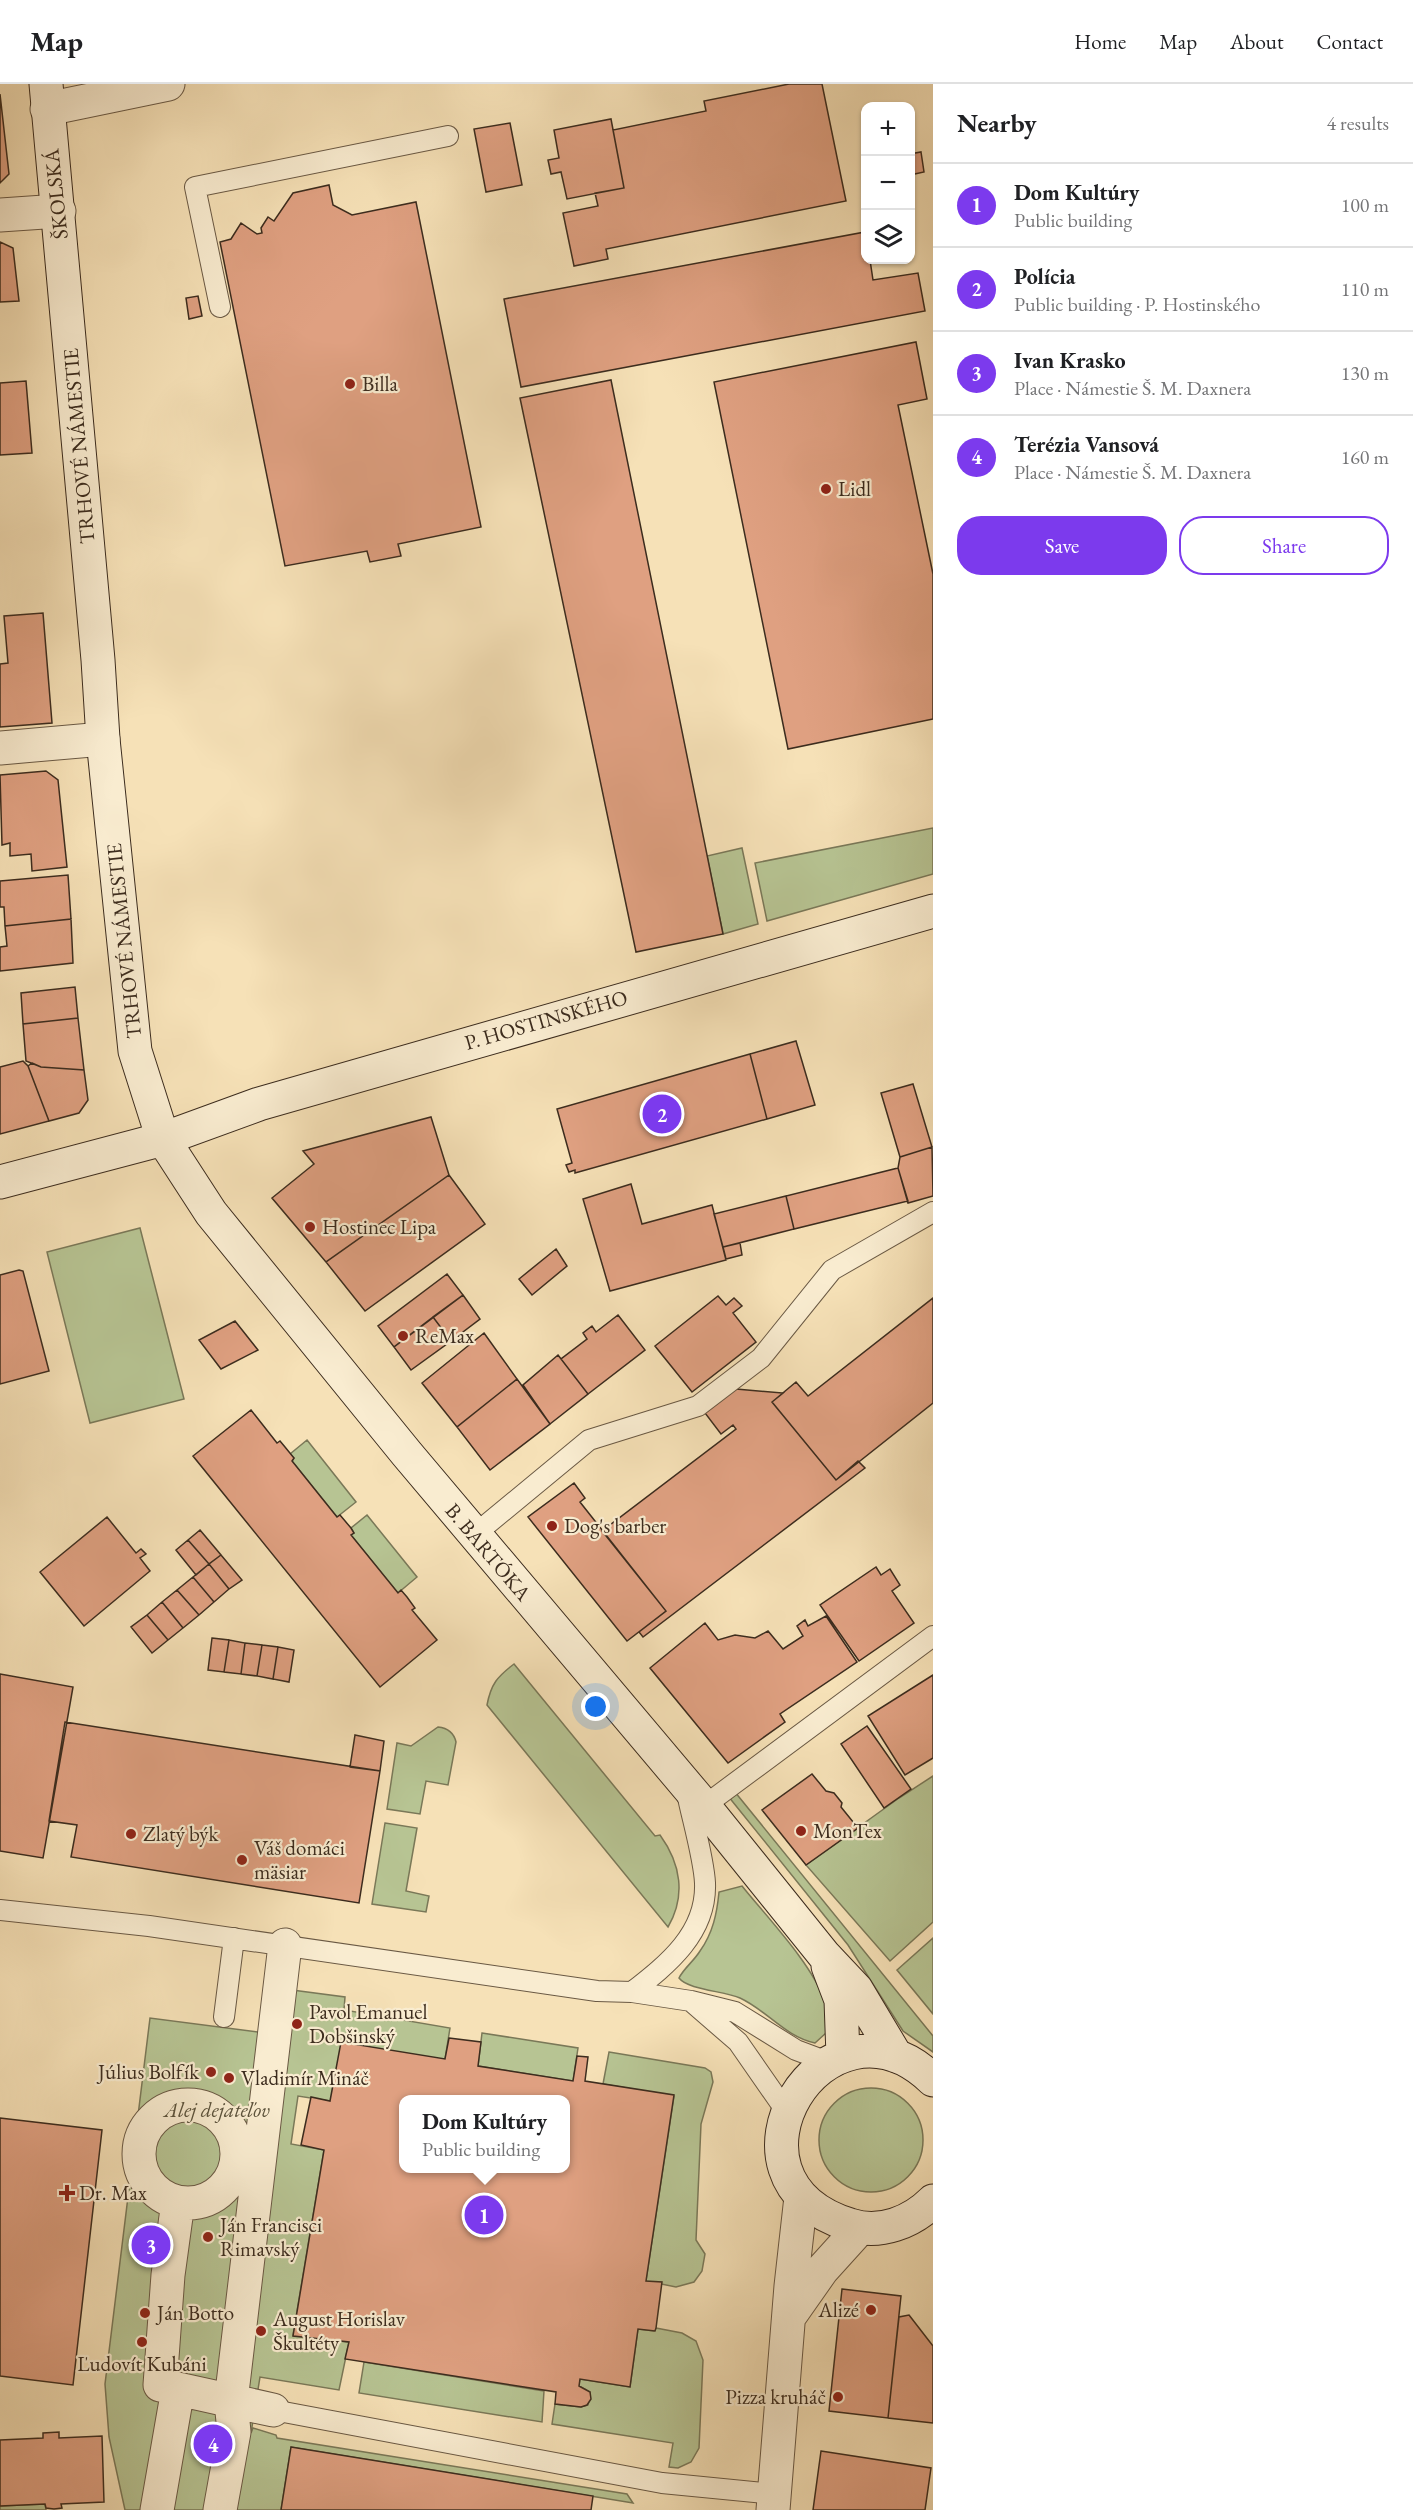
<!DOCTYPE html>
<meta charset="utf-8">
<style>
body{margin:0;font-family:"EB Garamond",serif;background:#f6f6f6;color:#202124}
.controls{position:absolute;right:18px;top:18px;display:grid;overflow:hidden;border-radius:12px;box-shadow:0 2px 4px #0004}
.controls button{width:54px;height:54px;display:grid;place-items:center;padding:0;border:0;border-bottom:2px solid #e0e0e0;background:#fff;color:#202124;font:30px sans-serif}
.you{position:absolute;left:596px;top:1623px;width:21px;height:21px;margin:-15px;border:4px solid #fff;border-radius:50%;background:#1a73e8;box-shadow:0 0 0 9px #1a73e833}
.badge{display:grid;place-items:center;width:39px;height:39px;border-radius:50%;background:#7c3aed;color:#fff;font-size:20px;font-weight:700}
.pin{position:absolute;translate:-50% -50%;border:3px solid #fff;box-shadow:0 2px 6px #0006}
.popup{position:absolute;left:399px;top:2011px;width:171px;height:78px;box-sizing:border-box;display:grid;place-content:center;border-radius:12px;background:#fff;filter:drop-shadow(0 2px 4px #0005);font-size:20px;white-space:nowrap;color:#757577}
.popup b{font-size:22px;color:#202124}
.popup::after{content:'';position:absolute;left:50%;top:100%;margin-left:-12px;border:12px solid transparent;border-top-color:#fff}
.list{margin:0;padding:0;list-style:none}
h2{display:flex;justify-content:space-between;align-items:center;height:78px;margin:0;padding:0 24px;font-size:26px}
h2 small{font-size:20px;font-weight:400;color:#757577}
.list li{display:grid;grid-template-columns:39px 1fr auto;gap:18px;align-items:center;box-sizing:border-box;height:84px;padding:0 24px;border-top:2px solid #e0e0e0}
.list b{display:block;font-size:22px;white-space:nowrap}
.list p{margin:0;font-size:20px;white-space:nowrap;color:#757577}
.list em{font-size:20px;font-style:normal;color:#757577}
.actions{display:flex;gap:12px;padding:18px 24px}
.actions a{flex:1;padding:14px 0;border:2px solid #7c3aed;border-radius:24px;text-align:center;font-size:21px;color:#7c3aed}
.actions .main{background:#7c3aed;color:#fff}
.icon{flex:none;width:33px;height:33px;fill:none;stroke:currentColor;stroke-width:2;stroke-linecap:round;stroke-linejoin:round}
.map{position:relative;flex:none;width:933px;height:2426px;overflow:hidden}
header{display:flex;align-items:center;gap:36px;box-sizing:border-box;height:84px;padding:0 30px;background:#fff;border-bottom:2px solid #e0e0e0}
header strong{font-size:28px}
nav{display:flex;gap:33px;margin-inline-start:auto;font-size:21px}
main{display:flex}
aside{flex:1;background:#fff}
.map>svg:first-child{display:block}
</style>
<header>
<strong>Map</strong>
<nav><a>Home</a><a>Map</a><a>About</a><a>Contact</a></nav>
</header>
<main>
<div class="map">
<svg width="933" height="2426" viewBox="0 0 933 2426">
<rect width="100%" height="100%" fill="#f6e1b7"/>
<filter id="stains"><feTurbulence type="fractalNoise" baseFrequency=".00333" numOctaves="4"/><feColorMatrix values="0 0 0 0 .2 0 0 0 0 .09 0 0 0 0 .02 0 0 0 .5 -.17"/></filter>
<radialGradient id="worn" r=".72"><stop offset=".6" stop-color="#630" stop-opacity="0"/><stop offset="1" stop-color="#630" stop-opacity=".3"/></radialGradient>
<path fill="#b7c493" stroke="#7a7858" stroke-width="1.5" d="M 933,744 L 933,790 L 767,837 L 755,779 Z
M 742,764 L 758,840 L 723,850 L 707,772 Z
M 140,1144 L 184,1315 L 90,1339 L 47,1168 Z
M 307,1356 L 356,1418 L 337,1433 L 292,1377 L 294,1374 L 290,1370 Z
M 367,1431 L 417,1493 L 398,1509 L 351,1451 L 354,1449 L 351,1444 Z
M 514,1580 L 655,1752 L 660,1751 C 681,1780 686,1812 668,1843 L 487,1621 C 491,1600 497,1593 514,1580 Z
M 438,1643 C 447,1644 454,1649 456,1658 L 448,1701 L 426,1697 L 420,1730 L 387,1725 L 397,1659 L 411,1662 Z
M 933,1692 L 933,1838 L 890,1877 L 806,1781 L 899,1714 Z
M 726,1697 L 933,1952 L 933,1968 L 903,1947 L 848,1861 L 720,1702 Z
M 385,1739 L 417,1744 L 406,1807 L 429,1812 L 426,1828 L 372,1820 Z
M 742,1802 C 766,1832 813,1881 824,1916 C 827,1926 826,1938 826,1949 L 815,1959 C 784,1952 768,1927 740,1914 C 725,1907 688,1906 679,1894 C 684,1884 694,1877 700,1867 C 713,1849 717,1829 719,1808 Z
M 933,1854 L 933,1930 L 897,1886 Z
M 292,1906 L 345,1913 L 344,1926 L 450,1944 L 445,1975 L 330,2017 L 298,2012 L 291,2060 L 324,2066 L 293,2251 L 349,2258 L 339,2306 L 260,2293 L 251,2349 L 253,2344 L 276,2351 L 277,2354 L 627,2410 L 633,2419 L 291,2363 L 281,2426 L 125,2426 L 109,2353 L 105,2300 L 150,1934 L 265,1949 Z
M 482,1949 L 578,1964 L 573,1997 L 478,1982 Z
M 609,1968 L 705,1984 L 711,1988 L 713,1998 L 701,2040 L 696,2156 L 705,2170 L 702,2187 L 694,2198 L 676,2203 L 646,2197 L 674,2012 L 603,2000 Z
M819 2056a52 52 0 1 1 104 0a52 52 0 1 1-104 0Z
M 656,2244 L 682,2249 L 696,2257 L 703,2276 L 699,2364 L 691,2378 L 678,2384 L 669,2383 L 673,2359 L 552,2340 L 555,2320 L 581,2323 L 588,2321 L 590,2308 L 579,2302 L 580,2295 L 630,2303 L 638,2245 L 654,2247 Z
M 364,2278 L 544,2307 L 542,2338 L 359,2309 Z
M 45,2420 L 46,2426 L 0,2426 L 0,2422 Z"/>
<path fill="#dfa081" stroke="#3c2c1e" stroke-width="1.5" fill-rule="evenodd" d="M 789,0 L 822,0 L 846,117 L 606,165 L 608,175 L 574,182 L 563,129 L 598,122 L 595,109 L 624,104 L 613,46 L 706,27 L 704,17 Z
M 0,10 L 9,90 L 0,99 Z
M 611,35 L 624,104 L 567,115 L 561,88 L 551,90 L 548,76 L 559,74 L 554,46 Z
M 510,39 L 522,101 L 486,108 L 474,45 Z
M 921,68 L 924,88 L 910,91 L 910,70 Z
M 329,101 L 333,121 L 352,131 L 416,118 L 481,443 L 398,460 L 401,472 L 370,478 L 367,467 L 285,482 L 220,158 L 231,155 L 241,139 L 257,150 L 262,149 L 261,144 L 268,133 L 274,137 L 293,109 Z
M 865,148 L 866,176 L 870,176 L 873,196 L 918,189 L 925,227 L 521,303 L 504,215 Z
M 0,158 L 13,164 L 19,217 L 0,218 Z
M 198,212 L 202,232 L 189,235 L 186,214 Z
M 916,258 L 927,315 L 898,321 L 933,490 L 933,635 L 788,665 L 714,298 Z
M 611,296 L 723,850 L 636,868 L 520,314 Z
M 26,297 L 32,369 L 0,371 L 0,299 Z
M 43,529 L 52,639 L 0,643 L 0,580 L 8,579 L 4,532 Z
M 46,687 L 58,696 L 67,783 L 32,787 L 31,770 L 10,772 L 10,759 L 2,761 L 0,691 Z
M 68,791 L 71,835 L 5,842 L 4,823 L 0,823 L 0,797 Z
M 71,835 L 73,879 L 0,887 L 0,863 L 7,862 L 5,842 Z
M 75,903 L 78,934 L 23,940 L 21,909 Z
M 78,934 L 84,986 L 41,983 L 26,977 L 23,940 Z
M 796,957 L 815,1021 L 767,1035 L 750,970 Z
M 750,970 L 767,1035 L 575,1089 L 575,1086 L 569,1088 L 566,1081 L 572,1079 L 557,1025 Z
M 23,977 L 28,982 L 49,1037 L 0,1050 L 0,983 Z
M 32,979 L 41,983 L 84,986 L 88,1016 L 79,1029 L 49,1037 L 28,982 Z
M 913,1000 L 932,1063 L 900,1073 L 881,1009 Z
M 431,1033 L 449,1091 L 326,1178 L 272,1114 L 314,1080 L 303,1067 Z
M 932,1063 L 933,1112 L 908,1119 L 898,1084 L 900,1073 Z
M 898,1084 L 908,1117 L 794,1145 L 786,1112 Z
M 449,1091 L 485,1140 L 365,1227 L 326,1178 Z
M 631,1100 L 642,1140 L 712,1121 L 726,1176 L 610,1207 L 583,1115 Z
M 786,1112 L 794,1145 L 723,1163 L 714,1130 Z
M 740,1159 L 742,1171 L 726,1175 L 723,1163 Z
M 556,1165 L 567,1182 L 532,1211 L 519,1195 Z
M 19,1186 L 23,1187 L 49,1287 L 0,1300 L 0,1191 Z
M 447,1190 L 463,1211 L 394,1263 L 378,1242 Z
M 463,1211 L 480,1235 L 451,1257 L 433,1233 Z
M 718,1212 L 726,1221 L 734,1214 L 742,1222 L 733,1229 L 756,1258 L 692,1308 L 655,1262 Z
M 933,1214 L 933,1319 L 836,1396 L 772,1318 L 796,1298 L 808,1312 Z
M 618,1231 L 645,1266 L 588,1310 L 561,1275 L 587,1255 L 583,1249 L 592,1242 L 596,1248 Z
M 433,1233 L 451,1257 L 411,1286 L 394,1263 Z
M 235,1237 L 258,1266 L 221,1285 L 199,1256 Z
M 484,1249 L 517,1295 L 457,1343 L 422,1299 Z
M 558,1271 L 588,1310 L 550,1340 L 523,1301 Z
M 517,1295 L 550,1340 L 490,1386 L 457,1343 Z
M 736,1305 L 783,1309 L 772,1318 L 836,1396 L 858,1377 L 865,1384 L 643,1553 L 639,1548 L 666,1527 L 602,1447 L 736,1345 L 733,1341 L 721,1350 L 705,1329 Z
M 251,1326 L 277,1359 L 280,1357 L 285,1363 L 294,1374 L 292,1377 L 337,1433 L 340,1431 L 351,1444 L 354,1449 L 351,1451 L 398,1509 L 401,1506 L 407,1513 L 415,1524 L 412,1526 L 437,1556 L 380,1603 L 193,1372 Z
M 574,1399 L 585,1414 L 580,1418 L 666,1527 L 627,1557 L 528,1433 Z
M 107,1433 L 136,1469 L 141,1465 L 146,1470 L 140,1474 L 150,1487 L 84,1542 L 40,1488 Z
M 200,1446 L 221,1471 L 209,1480 L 188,1456 Z
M 188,1456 L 209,1480 L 196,1491 L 176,1466 Z
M 221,1471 L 242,1496 L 229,1505 L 209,1480 Z
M 209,1480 L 229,1505 L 214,1518 L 193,1493 Z
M 876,1483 L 881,1491 L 890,1485 L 900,1501 L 892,1507 L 914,1539 L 859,1577 L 820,1521 Z
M 193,1493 L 214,1518 L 199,1531 L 177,1506 Z
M 177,1506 L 199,1531 L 183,1544 L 162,1518 Z
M 162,1518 L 183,1544 L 168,1556 L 147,1531 Z
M 147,1531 L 168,1556 L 152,1569 L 131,1543 Z
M 826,1532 L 857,1578 L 780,1630 L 785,1638 L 728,1679 L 650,1584 L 705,1539 L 718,1556 L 735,1551 L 755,1554 L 768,1547 L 783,1565 L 803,1552 L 797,1542 L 805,1536 L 808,1542 Z
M 212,1554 L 229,1556 L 224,1588 L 208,1586 Z
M 229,1556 L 245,1559 L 241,1590 L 224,1588 Z
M 245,1559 L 262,1561 L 257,1592 L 241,1590 Z
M 262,1561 L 278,1563 L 273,1595 L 257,1592 Z
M 278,1563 L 294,1566 L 289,1598 L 273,1595 Z
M 0,1590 L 73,1603 L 43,1774 L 0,1767 Z
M 933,1591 L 933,1674 L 905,1691 L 868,1632 Z
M 65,1638 L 380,1687 L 359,1819 L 71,1773 L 77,1741 L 49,1737 Z
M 867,1642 L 911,1705 L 884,1724 L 841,1660 Z
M 355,1651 L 384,1657 L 380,1687 L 350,1683 Z
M 812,1690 L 826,1707 L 834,1709 L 842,1719 L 841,1723 L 858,1744 L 806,1781 L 762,1726 Z
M 449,1954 L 481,1958 L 478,1982 L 573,1997 L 577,1972 L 588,1973 L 585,1997 L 674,2011 L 646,2197 L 662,2198 L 656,2244 L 655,2247 L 638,2245 L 630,2303 L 580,2295 L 579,2302 L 590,2308 L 591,2315 L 587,2321 L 581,2323 L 555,2320 L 556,2308 L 345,2275 L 349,2258 L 293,2252 L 324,2066 L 301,2061 L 311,2013 L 330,2017 L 341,1958 L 445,1975 ZM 403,2016 L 565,2016 L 565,2084 L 403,2084 Z
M 0,2034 L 102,2046 L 73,2301 L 0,2292 Z
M 842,2205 L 901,2212 L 888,2334 L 829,2327 Z
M 909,2231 L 933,2262 L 933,2339 L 888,2334 L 899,2233 Z
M 59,2348 L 59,2354 L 102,2352 L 104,2418 L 61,2420 L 62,2424 L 54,2425 L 46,2424 L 45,2420 L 0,2422 L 0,2356 L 43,2354 L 43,2349 Z
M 291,2363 L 593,2412 L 591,2426 L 281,2426 Z
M 821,2367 L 931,2384 L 925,2426 L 813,2426 Z"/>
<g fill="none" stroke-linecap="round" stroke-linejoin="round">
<g stroke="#6a5944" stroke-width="22">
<path id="lane" d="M 220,223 L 195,103 L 448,52
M 474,1451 L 589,1356 L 698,1322 L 761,1274 L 832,1186 L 933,1128
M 704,1722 L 933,1552
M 0,1826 L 149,1842 L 597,1907 L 632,1908 L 691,1917 L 735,1928 L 796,1966 L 828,1978
M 632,1908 C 668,1880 707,1849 705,1799 C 704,1775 692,1734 687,1709
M 693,1919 L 738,1958 L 786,2027
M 224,1933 L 234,1854
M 273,2326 L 662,2399 L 775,2410"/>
</g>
<g stroke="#6a5944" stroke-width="35">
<path id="street" d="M 47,25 L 168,0
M 0,131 L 59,127
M 0,664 L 103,655
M139 2070a49 49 0 1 1 98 0a49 49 0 1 1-98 0Z
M 178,2118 L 168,2191 L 160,2301 L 273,2326
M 789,2233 L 822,2186 L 860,2144
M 157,2426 L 178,2305
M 220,2426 L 234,2348 L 231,2317 L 285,1861
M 773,2426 L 791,2202 L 801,2113"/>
</g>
<g stroke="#3c2c1e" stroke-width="35">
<path id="secondary" d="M 46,0 L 98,576 L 103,655 L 135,967 L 163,1055 L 211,1129 L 407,1370 L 704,1722 L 824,1871 L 856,1905 L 896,1972
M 0,1098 L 163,1055 L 259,1020 L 933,827
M 828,1882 L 841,1916 L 843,1972
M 933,1996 C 826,1893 701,2095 850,2141 C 880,2151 912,2138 933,2117"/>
</g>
<use href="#lane" stroke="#f9ecd0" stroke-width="20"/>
<use href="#street" stroke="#f9ecd0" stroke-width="33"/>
<use href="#secondary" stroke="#f9ecd0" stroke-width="33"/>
</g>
<g fill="#8f2418" stroke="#f9ecd0" stroke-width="2">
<circle cx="350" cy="300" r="6"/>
<circle cx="826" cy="405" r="6"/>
<circle cx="310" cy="1143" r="6"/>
<circle cx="403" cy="1252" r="6"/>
<circle cx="552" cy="1442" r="6"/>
<circle cx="801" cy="1747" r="6"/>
<circle cx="131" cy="1750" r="6"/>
<circle cx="242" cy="1776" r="6"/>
<circle cx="297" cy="1940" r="6"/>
<circle cx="211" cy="1988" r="6"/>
<circle cx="229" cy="1994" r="6"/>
<path d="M64 2100h6v6h6v6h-6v6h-6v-6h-6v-6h6z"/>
<circle cx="208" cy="2153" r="6"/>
<circle cx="871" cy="2226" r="6"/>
<circle cx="145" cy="2229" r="6"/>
<circle cx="261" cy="2247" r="6"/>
<circle cx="142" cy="2258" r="6"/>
<circle cx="838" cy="2313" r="6"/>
</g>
<g text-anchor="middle" stroke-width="4.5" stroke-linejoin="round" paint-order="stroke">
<g font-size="21" fill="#3c2c1e" stroke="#f9ecd0">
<text transform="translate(56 110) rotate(-96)" y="7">ŠKOLSKÁ</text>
<text transform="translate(79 362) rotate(-95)" y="7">TRHOVÉ NÁMESTIE</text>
<text transform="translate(124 857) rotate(-96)" y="7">TRHOVÉ NÁMESTIE</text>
<text transform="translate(546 936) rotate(-16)" y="7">P. HOSTINSKÉHO</text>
<text transform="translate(488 1468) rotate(50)" y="7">B. BARTÓKA</text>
</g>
<g font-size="21" fill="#3c2c1e" stroke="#f9ecd0" text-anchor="start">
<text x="362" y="307">Billa</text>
<text x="838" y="412">Lidl</text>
<text x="322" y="1150">Hostinec Lipa</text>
<text x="415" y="1259">ReMax</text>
<text x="564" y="1449">Dog's barber</text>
<text x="813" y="1754">MonTex</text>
<text x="143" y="1757">Zlatý býk</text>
<text x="254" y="1771">Váš domáci<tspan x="254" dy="24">mäsiar</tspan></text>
<text x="309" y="1935">Pavol Emanuel<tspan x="309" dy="24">Dobšinský</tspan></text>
<text x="199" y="1995" text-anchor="end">Július Bolfík</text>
<text x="241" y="2001">Vladimír Mináč</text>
<text x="79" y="2116">Dr. Max</text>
<text x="220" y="2148">Ján Francisci<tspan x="220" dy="24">Rimavský</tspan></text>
<text x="859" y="2233" text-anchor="end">Alizé</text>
<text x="157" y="2236">Ján Botto</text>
<text x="273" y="2242">August Horislav<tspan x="273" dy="24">Škultéty</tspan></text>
<text x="142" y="2287" text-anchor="middle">Ľudovít Kubáni</text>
<text x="826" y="2320" text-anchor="end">Pizza kruháč</text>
</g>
<g font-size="21" font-style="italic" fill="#5b523b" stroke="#f9ecd0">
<text x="217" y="2033">Alej dejateľov</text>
</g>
</g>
<rect width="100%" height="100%" filter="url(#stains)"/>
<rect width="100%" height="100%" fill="url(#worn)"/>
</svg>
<div class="controls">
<button>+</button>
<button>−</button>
<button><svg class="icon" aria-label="layers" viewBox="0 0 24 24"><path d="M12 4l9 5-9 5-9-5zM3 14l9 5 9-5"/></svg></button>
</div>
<div class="you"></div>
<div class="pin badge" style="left:484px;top:2131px">1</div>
<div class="popup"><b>Dom Kultúry</b>Public building</div>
<div class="pin badge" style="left:662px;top:1030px">2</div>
<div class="pin badge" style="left:151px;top:2161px">3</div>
<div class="pin badge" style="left:213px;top:2360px">4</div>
</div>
<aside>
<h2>Nearby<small>4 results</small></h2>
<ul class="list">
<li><span class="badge">1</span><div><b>Dom Kultúry</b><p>Public building</p></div><em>100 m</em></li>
<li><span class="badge">2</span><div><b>Polícia</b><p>Public building · P. Hostinského</p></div><em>110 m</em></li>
<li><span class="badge">3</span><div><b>Ivan Krasko</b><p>Place · Námestie Š. M. Daxnera</p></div><em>130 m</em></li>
<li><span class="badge">4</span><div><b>Terézia Vansová</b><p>Place · Námestie Š. M. Daxnera</p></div><em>160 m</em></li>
</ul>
<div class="actions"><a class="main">Save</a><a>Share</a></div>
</aside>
</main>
